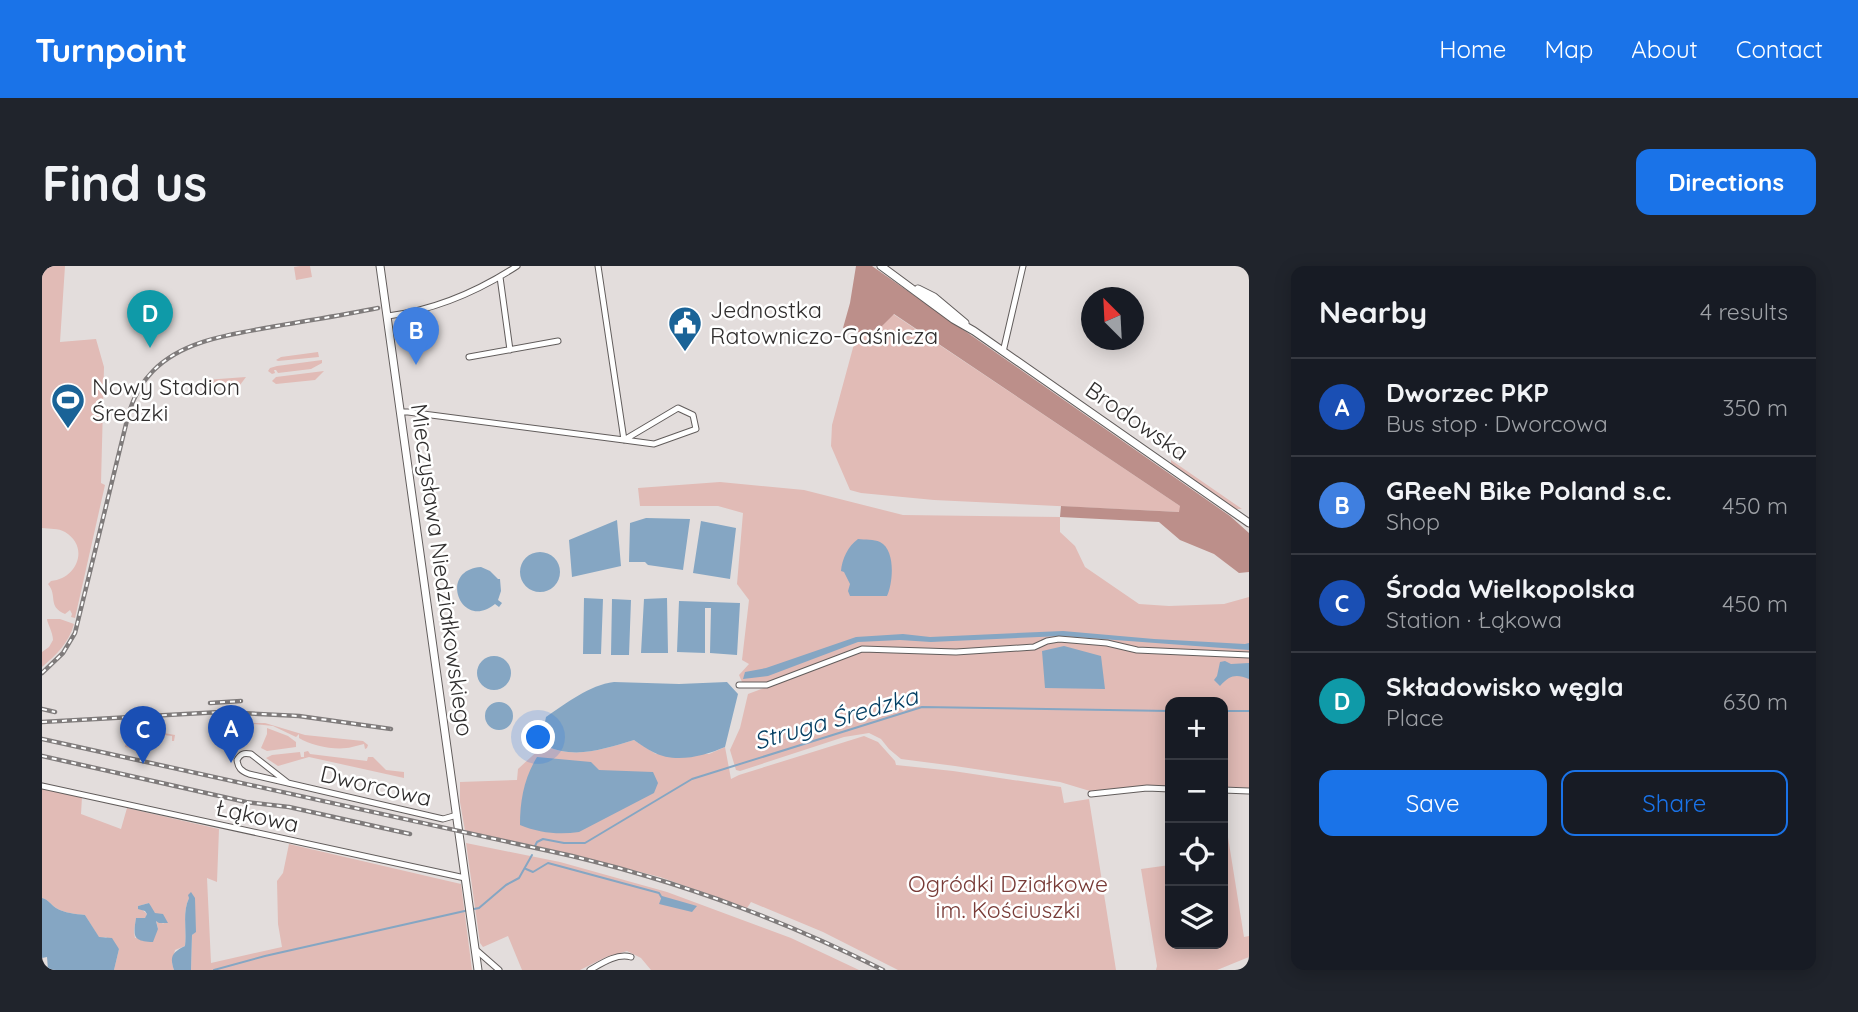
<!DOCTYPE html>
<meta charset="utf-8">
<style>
body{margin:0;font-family:Quicksand,sans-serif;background:#20242c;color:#f1f3f6}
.controls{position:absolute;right:21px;bottom:21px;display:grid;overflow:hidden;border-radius:14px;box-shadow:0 4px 18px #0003}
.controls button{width:63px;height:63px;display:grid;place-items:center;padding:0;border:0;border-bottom:2px solid #363941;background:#171b24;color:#f1f3f6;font:35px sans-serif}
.compass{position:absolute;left:1039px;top:21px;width:63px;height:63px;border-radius:50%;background:#171b24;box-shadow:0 4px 18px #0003;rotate:336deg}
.you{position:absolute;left:497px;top:472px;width:24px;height:24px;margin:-18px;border:5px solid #fff;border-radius:50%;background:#1a73e8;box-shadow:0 0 0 10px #1a73e833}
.badge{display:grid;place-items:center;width:46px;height:46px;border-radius:50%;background:#1a73e8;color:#fff;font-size:23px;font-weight:700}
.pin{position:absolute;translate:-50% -58px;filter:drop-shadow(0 2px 4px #0008)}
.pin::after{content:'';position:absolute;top:37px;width:24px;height:21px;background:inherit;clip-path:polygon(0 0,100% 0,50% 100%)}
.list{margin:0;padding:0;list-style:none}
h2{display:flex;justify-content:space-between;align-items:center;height:91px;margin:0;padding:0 28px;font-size:30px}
h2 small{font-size:23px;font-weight:400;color:#9ea1a6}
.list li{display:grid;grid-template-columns:46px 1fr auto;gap:21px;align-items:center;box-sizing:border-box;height:98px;padding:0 28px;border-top:2px solid #363941}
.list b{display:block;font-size:26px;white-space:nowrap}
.list p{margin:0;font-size:23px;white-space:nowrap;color:#9ea1a6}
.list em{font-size:23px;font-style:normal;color:#9ea1a6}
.actions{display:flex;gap:14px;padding:21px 28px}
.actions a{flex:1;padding:16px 0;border:2px solid #1a73e8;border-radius:14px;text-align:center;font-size:24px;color:#1a73e8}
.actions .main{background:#1a73e8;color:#fff}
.icon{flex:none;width:38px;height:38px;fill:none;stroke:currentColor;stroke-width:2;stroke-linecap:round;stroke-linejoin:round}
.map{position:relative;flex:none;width:1207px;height:704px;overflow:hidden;border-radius:14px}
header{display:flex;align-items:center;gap:42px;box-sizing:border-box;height:98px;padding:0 35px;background:#1a73e8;color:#fff}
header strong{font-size:33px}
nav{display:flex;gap:38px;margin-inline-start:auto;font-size:24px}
.intro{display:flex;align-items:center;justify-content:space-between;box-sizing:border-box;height:168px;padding:0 42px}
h1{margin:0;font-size:49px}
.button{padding:18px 32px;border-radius:14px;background:#1a73e8;color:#fff;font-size:24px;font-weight:700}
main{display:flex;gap:42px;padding:0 42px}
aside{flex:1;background:#171b24;border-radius:14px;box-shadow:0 4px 18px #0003}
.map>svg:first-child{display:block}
</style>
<header>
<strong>Turnpoint</strong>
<nav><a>Home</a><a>Map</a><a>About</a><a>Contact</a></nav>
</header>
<div class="intro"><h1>Find us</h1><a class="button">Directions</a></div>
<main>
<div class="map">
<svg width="1207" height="704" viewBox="0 0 1207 704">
<rect width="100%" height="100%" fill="#e3dddc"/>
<path fill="#e1bbb6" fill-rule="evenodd" d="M 0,0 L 23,0 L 18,76 L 54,73 L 62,101 L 59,217 L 63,219 L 33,352 L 29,351 L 30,348 L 28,344 L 23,348 C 5,340 16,330 6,318 L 9,315 C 35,313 48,281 23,266 C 16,262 8,263 0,262 Z
M 258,0 L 268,0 L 270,11 L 254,14 L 252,1 Z
M 851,48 L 1138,240 L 1138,246 L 892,234 L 819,227 L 808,224 L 789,180 L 790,159 L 812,78 L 820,67 L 838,62 Z
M 276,86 L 277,91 L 236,95 L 234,94 L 239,91 Z
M 280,94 L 280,97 L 269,103 L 236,107 L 234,104 L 232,104 L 233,107 L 230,108 L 226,105 L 228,102 L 235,100 Z
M 282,105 L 273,114 L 234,118 L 230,115 L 234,111 Z
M 204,111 L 198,119 L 183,121 L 177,114 L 174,117 L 176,121 L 173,120 L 165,120 L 164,122 L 162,122 L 160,120 L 160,116 L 163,114 Z
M 1129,194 L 1200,243 L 1193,243 L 1132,200 L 1129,198 Z
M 678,216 L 762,224 L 861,249 L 1018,251 L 1018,266 L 1033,280 L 1043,301 L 1097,338 L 1127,340 L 1182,338 L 1207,331 L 1207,387 L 1096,382 L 1030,373 L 992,379 L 907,384 L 820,381 L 725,416 L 711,417 L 700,416 L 697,409 L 707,398 L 700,394 L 707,334 L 695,318 L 701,247 L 676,240 L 598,240 L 596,222 Z
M 5,353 L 18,353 L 32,358 C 27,377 14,389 0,401 L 0,386 L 7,381 L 11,374 C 11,366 5,357 5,353 Z
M 1017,376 L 1065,379 L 1076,382 L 1207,390 L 1207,522 L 1181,521 L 1181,436 L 1128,436 L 1128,520 L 1105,520 L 1048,525 L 1018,516 L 913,500 L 859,493 L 847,483 L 839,473 L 827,467 L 802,471 L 698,505 L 694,504 L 688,484 L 698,462 L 706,428 L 821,385 L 916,388 Z
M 212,457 L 223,457 L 263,469 L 321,475 L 326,479 L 325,482 L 323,483 L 322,478 C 318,479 314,480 310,481 C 295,485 270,480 257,472 L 257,468 L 254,471 L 231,460 L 212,458 Z
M 86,461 L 95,471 L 89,461 L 133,469 L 132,475 L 130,475 L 130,470 L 122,469 L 121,473 L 119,472 L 120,468 L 115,467 L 115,470 L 110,467 L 113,473 L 111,480 L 107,483 L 100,477 L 106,484 L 105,485 L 83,481 L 84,476 L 86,475 L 86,472 L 85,470 Z
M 225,462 L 246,470 L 254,476 L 254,481 L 225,485 L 219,482 L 225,468 Z
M 822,470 L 836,476 L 853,495 L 854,499 L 911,505 L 1019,521 L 1022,537 L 1047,533 L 1074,704 L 856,704 L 781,666 L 709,636 L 705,642 L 618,611 L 499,581 L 423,565 L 418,536 L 418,516 L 475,514 L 476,503 L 502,479 C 533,494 561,483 592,474 L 614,488 L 667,488 L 683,481 L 689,513 L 697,509 Z
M 266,485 L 268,488 L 325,495 L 326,491 L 331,491 L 344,504 L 362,506 L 362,512 L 267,491 L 236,500 L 224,492 L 230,489 L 258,486 L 259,491 L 262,491 L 262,486 Z
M 0,523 L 40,531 L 39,548 L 79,563 L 85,542 L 177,563 L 175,616 L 165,612 L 169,697 L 240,681 L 236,658 L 235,615 L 241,607 L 247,578 L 419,618 L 430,704 L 149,704 L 150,669 L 153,666 L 153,632 L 147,632 C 140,647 145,664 143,680 L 133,684 L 130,697 L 132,704 L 72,704 L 77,683 L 64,671 L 57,672 L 43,649 C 34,648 22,647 14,642 C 8,638 7,634 0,632 ZM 107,637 L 110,644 L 122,658 L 114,654 L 116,663 L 93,672 L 92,665 L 94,652 L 103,653 L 105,648 L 96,640 Z
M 1181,540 L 1202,671 L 1207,670 L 1207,691 L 1175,704 L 1114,704 L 1115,700 L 1099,603 L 1128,599 L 1128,678 L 1181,678 Z
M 424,577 L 518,596 L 625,626 L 749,672 L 817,704 L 609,704 L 599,692 L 585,685 L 564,691 L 538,704 L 480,704 L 466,670 L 441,681 L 438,677 Z"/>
<path fill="#bc8f8a" d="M 814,0 L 830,0 L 1188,250 L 1207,267 L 1207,306 L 1197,307 L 1172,288 L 1138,274 L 1117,256 L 1018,251 L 1019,240 L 1137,246 L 1138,240 L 852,48 L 838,62 L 820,67 L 801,62 L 808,37 Z"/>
<path fill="#85a6c3" d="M 604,252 L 648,253 L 641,304 L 606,299 L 603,296 L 587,296 L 588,257 Z
M 575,254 L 579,300 L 530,311 L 527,274 Z
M 659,255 L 694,262 L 688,313 L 651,307 Z
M 816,273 C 823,274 832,273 838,276 C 854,284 851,317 845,330 L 808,330 L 806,325 L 808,318 L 802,306 L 799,305 C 800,293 806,280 816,273 Z
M478 306a20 20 0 1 1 40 0a20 20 0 1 1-40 0Z
M 439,301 L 448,305 L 456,313 L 458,313 L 459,325 L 456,334 L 460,337 L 457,341 L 453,338 C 419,366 395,304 439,301 Z
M 542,332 L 561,333 L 559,388 L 541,388 Z
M 625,332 L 626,387 L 599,387 L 602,333 Z
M 570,333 L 589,334 L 587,389 L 569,389 Z
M 637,335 L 698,337 L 695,389 L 668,387 L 669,342 L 663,342 L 663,387 L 635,386 Z
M 1021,365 L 1112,373 L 1203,378 L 1207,377 L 1207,384 L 1020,370 L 889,376 L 858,374 L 816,376 L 726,410 L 701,413 L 703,406 L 724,402 L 814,371 L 861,368 L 888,371 Z
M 1022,380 L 1059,390 L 1063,423 L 1003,422 L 1000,385 Z
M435 407a17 17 0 1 1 34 0a17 17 0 1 1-34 0Z
M 1183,395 L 1189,398 L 1207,397 L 1207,413 C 1194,408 1188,409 1178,420 L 1172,414 L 1175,410 L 1178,396 Z
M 572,416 L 637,418 L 685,416 L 696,428 L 683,481 C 662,490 633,498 611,486 C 605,483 598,478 592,474 C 561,483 533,494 502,479 L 500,470 L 504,451 C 525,437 547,419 572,416 Z
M443 450a14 14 0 1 1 28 0a14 14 0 1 1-28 0Z
M 495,491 L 549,496 L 557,504 L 611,506 L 616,517 L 612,527 L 537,566 C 517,569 497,567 478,559 C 478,535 482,512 495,491 Z
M 149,626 L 153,632 L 154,666 L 150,669 L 149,704 L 132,704 C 127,690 131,686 143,680 C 145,664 140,647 147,632 L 146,629 Z
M 620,630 L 655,640 L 650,646 L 617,638 Z
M 0,632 C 7,634 8,638 14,642 C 22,647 34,648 43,649 L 57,671 L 70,672 L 77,683 L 72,704 L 6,704 L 5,691 L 0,692 Z
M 107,637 L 113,647 L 121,648 L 126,657 L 117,657 L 114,655 L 116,663 L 111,676 C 91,675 91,671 94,652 L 103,652 L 105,648 L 103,645 L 96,643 L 96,640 Z"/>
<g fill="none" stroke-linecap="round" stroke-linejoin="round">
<path stroke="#85a6c3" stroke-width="2" d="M 1181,445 L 1207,445
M 493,580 L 495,576 L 501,573 L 522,577 L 543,577 L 650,513 L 880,441 L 1128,445
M 484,603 L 491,606 L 506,597 L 617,627 L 620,632
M 432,643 L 437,642 L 464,619 L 477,612 L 490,589
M 172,704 L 223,690 L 427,644"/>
<g stroke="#625d5c" stroke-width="7">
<path id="minor" d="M 556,0 L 582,174
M 458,11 L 468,84
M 346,50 C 393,44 435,26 475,0
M 961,86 L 981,0
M 427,91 L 516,75
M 359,146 L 366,146 L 582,174 L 612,178 L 654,163 L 651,149 L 636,142 L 582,174
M 697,419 L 725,419 L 820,383 L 914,386 L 992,381 L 1005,375 L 1017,373 L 1065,377 L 1095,384 L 1207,389
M 246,517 L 209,488 C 202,487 199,487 195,494 C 196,502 199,505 207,508 L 401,553 L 415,549
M 0,520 L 423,612
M 1181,524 L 1207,525
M 1049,528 L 1105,522 L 1128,523
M 433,683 L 457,704
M 548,704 C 560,697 575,687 589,691"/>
</g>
<g stroke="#625d5c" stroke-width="9">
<path id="tertiary" d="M 338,0 L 436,704
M 839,0 L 911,53 L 932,65 L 1207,257
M 876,23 L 892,31 L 923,57"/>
</g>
<use href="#minor" stroke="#fff" stroke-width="5"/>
<use href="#tertiary" stroke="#fff" stroke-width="7"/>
<g stroke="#7f7b7b" stroke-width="4.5">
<path id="rail" d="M 0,407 L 21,387 L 33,367 L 87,146 C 92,131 99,117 111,105 C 142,73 193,68 235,60 C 269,54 302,49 336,42
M 168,437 L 199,435
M 0,443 L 13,446
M 0,456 L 179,446 L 257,450 L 349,463
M 0,473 L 530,590 C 638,616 742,654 841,704
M 0,490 L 204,536 L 247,541 L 368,568"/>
</g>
<use href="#rail" stroke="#fff" stroke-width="2" stroke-dasharray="5" stroke-linecap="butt"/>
</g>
<defs>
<g id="civic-pin" transform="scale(1.75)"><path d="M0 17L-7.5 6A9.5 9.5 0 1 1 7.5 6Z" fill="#1a6397" stroke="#fff"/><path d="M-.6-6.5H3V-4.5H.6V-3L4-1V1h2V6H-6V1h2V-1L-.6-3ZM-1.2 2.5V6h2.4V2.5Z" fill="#fff"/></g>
<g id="stadium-pin" transform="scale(1.75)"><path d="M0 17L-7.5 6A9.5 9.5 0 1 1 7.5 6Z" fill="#1a6397" stroke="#fff"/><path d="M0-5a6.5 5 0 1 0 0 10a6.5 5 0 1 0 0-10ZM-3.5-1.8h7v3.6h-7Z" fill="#fff"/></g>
</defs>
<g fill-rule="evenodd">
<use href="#civic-pin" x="643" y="57"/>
<use href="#stadium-pin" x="26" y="134"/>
</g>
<g text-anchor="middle" stroke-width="5" stroke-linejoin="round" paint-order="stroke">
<g font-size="23" fill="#302e2e" stroke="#fff" text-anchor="start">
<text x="668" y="52">Jednostka<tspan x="668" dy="26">Ratowniczo-Gaśnicza</tspan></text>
<text x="50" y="129">Nowy Stadion<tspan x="50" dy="26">Średzki</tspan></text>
</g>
<g font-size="23" fill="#302e2e" stroke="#fff">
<text transform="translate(1095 155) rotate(35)" y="8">Brodowska</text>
<text transform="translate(400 304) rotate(82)" y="8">Mieczysława Niedziałkowskiego</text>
<text transform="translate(334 520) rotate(13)" y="8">Dworcowa</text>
<text transform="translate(215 550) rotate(12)" y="8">Łąkowa</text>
</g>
<g font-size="23" fill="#783b37" stroke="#fff">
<text x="966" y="626">Ogródki Działkowe<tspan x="966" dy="26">im. Kościuszki</tspan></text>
</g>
<g font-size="24" font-style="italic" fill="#033e63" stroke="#fff">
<text transform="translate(794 453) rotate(-16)" y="8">Struga Średzka</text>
</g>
</g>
</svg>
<div class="controls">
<button>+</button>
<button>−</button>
<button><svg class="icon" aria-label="locate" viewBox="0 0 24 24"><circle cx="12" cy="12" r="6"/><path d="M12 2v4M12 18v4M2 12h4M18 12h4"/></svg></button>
<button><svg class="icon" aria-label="layers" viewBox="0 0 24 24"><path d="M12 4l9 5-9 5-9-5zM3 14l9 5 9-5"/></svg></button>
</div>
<svg class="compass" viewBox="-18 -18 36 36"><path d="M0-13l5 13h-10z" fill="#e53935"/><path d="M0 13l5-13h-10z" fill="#9ea1a6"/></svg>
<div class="you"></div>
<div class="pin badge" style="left:189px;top:497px;background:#1a4fb4">A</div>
<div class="pin badge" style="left:374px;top:99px;background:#3f7fe0">B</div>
<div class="pin badge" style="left:101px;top:498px;background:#1a4fb4">C</div>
<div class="pin badge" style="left:108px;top:82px;background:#0f9aa8">D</div>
</div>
<aside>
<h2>Nearby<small>4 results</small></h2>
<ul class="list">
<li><span class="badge" style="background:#1a4fb4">A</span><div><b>Dworzec PKP</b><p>Bus stop · Dworcowa</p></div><em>350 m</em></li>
<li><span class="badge" style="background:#3f7fe0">B</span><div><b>GReeN Bike Poland s.c.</b><p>Shop</p></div><em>450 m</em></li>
<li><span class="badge" style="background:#1a4fb4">C</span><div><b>Środa Wielkopolska</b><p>Station · Łąkowa</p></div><em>450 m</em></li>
<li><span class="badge" style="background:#0f9aa8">D</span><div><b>Składowisko węgla</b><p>Place</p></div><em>630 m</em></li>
</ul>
<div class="actions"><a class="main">Save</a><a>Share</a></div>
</aside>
</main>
